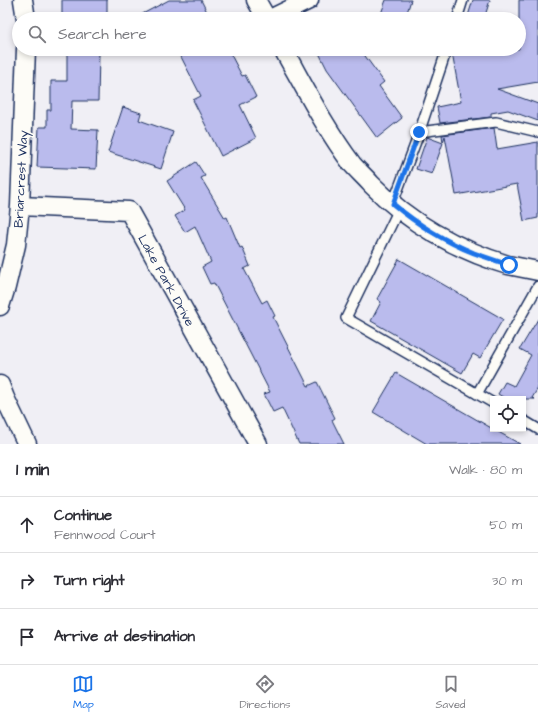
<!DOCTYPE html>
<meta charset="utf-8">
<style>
body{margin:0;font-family:"Architects Daughter",sans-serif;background:#f2f2f3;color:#2b2b33}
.controls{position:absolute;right:12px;bottom:12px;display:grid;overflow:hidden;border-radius:0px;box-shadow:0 2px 6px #0003}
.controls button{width:36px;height:36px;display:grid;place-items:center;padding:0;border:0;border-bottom:1px solid #e1e1e2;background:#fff;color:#2b2b33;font:20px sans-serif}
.stop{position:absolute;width:12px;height:12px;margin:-9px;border:3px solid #1a73e8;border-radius:50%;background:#fff}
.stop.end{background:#1a73e8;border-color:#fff;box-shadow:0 1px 4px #0008}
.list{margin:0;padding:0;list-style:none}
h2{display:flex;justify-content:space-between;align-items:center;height:52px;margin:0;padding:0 16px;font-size:17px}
h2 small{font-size:13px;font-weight:400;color:#7c7c81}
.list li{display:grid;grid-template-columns:26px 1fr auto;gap:12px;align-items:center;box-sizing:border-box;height:56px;padding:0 16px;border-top:1px solid #e1e1e2}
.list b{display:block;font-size:15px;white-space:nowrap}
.list p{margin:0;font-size:13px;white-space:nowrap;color:#7c7c81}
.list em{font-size:13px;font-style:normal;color:#7c7c81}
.icon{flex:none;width:22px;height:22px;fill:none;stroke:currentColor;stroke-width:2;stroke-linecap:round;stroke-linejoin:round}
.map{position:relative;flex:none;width:538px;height:444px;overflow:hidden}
.search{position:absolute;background:#fff;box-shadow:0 2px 6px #0003;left:12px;right:12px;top:12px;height:44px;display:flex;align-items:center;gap:10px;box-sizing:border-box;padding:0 14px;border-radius:22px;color:#7c7c81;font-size:15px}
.sheet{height:220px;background:#fff}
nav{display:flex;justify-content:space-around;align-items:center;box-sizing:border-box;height:56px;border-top:1px solid #e1e1e2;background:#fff;font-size:11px;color:#7c7c81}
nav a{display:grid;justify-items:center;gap:2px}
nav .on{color:#1a73e8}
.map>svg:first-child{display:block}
</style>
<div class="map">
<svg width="538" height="444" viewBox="0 0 538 444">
<rect width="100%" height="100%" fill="#f0eff5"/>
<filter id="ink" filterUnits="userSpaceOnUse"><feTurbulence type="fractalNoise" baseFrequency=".025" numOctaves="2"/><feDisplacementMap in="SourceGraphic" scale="8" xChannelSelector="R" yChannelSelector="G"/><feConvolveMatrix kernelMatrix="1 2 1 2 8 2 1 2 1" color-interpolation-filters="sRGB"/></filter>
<g filter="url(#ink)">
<path fill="#babbed" stroke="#1b2f5e" d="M 62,0 L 107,0 L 107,16 L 99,16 L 99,19 L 62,19 Z
M 169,0 L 201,0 L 207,12 L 193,19 L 133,19 Z
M 386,0 L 411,0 L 405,19 L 379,19 Z
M 473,0 L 490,0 L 484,19 L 467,19 Z
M 519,0 L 538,0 L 538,82 L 497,89 L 538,104 L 538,121 L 508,110 L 491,113 L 491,117 L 440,123 L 437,107 L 461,102 L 452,53 L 453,49 L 519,49 Z
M 177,49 L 228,49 L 242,76 L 245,75 L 256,97 L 240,105 L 256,138 L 221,156 L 193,100 L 201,96 Z
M 317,49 L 360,49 L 384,82 L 379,86 L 402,118 L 377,138 L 327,69 Z
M 67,52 L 99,53 L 98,101 L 72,101 L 71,129 L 98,130 L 96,169 L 37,167 L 39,127 L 47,127 L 47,110 L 51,110 L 51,81 L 67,81 Z
M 123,107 L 141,113 L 139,120 L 173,132 L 161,169 L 108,152 Z
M 494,128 L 497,149 L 538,142 L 538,218 L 524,221 L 517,184 L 456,195 L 445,136 L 443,142 L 442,135 Z
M 427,137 L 443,143 L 432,174 L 416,169 Z
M 196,162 L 205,176 L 201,178 L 225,218 L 227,217 L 240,248 L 242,247 L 250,266 L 244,269 L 262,303 L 267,300 L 275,316 L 273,317 L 308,386 L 317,382 L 335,418 L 332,420 L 344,444 L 299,444 L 282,408 L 273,412 L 264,394 L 270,392 L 214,283 L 210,284 L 202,267 L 211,262 L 195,226 L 185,232 L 175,216 L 185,210 L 167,181 Z
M 399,259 L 503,319 L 480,358 L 473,354 L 462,373 L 371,321 L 381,302 L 377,299 Z
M 538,319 L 538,388 L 532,398 L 535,399 L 506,399 L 498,394 L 505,382 L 514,386 L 531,355 L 520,349 Z
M 396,373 L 493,429 L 520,444 L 427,444 L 373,412 Z"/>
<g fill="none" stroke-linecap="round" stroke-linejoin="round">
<g stroke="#1b2f5e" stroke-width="12">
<path id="service" d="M 457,19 L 463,0
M 419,132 L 496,122 L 538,132
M 393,203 L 417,139 L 447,49
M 399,209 L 346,318 L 493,403
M 477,394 L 538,286
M 523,420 L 538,429"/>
</g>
<g stroke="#1b2f5e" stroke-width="21">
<path id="minor" d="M 23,0 L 26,19
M 256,0 L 267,19
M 270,19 L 309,0
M 283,49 C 305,88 325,128 352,164 C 358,171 365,177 371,184 C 408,222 457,250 508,265 C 518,267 528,269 538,271
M 20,206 L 129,211 L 258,444
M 0,306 L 6,287 L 16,245 L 20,206 L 26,49
M 0,385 L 5,398 L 27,444"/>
</g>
<use href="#service" stroke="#fdfcf7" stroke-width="9"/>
<use href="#minor" stroke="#fdfcf7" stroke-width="18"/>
</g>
</g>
<g fill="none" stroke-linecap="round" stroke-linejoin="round" filter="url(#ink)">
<path stroke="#1a73e8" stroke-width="5" d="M 419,132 L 393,204 C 417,224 444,241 474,253 C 485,257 497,261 509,265"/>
</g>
<g text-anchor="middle" stroke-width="3.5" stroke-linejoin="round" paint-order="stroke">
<g font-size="13" fill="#1b2f5e" stroke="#fdfcf7">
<text transform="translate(20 179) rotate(-87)" y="5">Briarcrest Way</text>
<text transform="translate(167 280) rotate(61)" y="5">Lake Park Drive</text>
</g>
</g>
</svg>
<div class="controls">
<button><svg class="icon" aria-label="locate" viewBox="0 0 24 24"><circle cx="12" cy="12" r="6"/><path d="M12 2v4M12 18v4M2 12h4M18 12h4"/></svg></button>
</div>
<div class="stop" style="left:509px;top:265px"></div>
<div class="stop end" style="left:419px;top:132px"></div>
<div class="search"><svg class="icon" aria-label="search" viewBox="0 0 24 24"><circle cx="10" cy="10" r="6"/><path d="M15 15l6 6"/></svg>Search here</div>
</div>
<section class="sheet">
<h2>1 min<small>Walk · 80 m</small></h2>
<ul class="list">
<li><svg class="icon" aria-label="ahead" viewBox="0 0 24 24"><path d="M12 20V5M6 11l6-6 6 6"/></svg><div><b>Continue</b><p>Fennwood Court</p></div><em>50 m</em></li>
<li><svg class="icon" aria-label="right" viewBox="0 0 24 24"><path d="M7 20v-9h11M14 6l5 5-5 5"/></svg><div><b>Turn right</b></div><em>30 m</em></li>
<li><svg class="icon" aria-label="arrive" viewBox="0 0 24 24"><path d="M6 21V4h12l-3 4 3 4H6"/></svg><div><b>Arrive at destination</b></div></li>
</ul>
</section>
<nav>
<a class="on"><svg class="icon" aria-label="map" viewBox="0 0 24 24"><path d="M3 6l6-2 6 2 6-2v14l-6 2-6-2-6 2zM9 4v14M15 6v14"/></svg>Map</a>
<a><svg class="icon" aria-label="directions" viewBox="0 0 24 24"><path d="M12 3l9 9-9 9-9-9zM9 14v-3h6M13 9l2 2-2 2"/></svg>Directions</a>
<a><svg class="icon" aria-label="saved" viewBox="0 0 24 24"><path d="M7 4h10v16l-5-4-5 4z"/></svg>Saved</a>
</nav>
